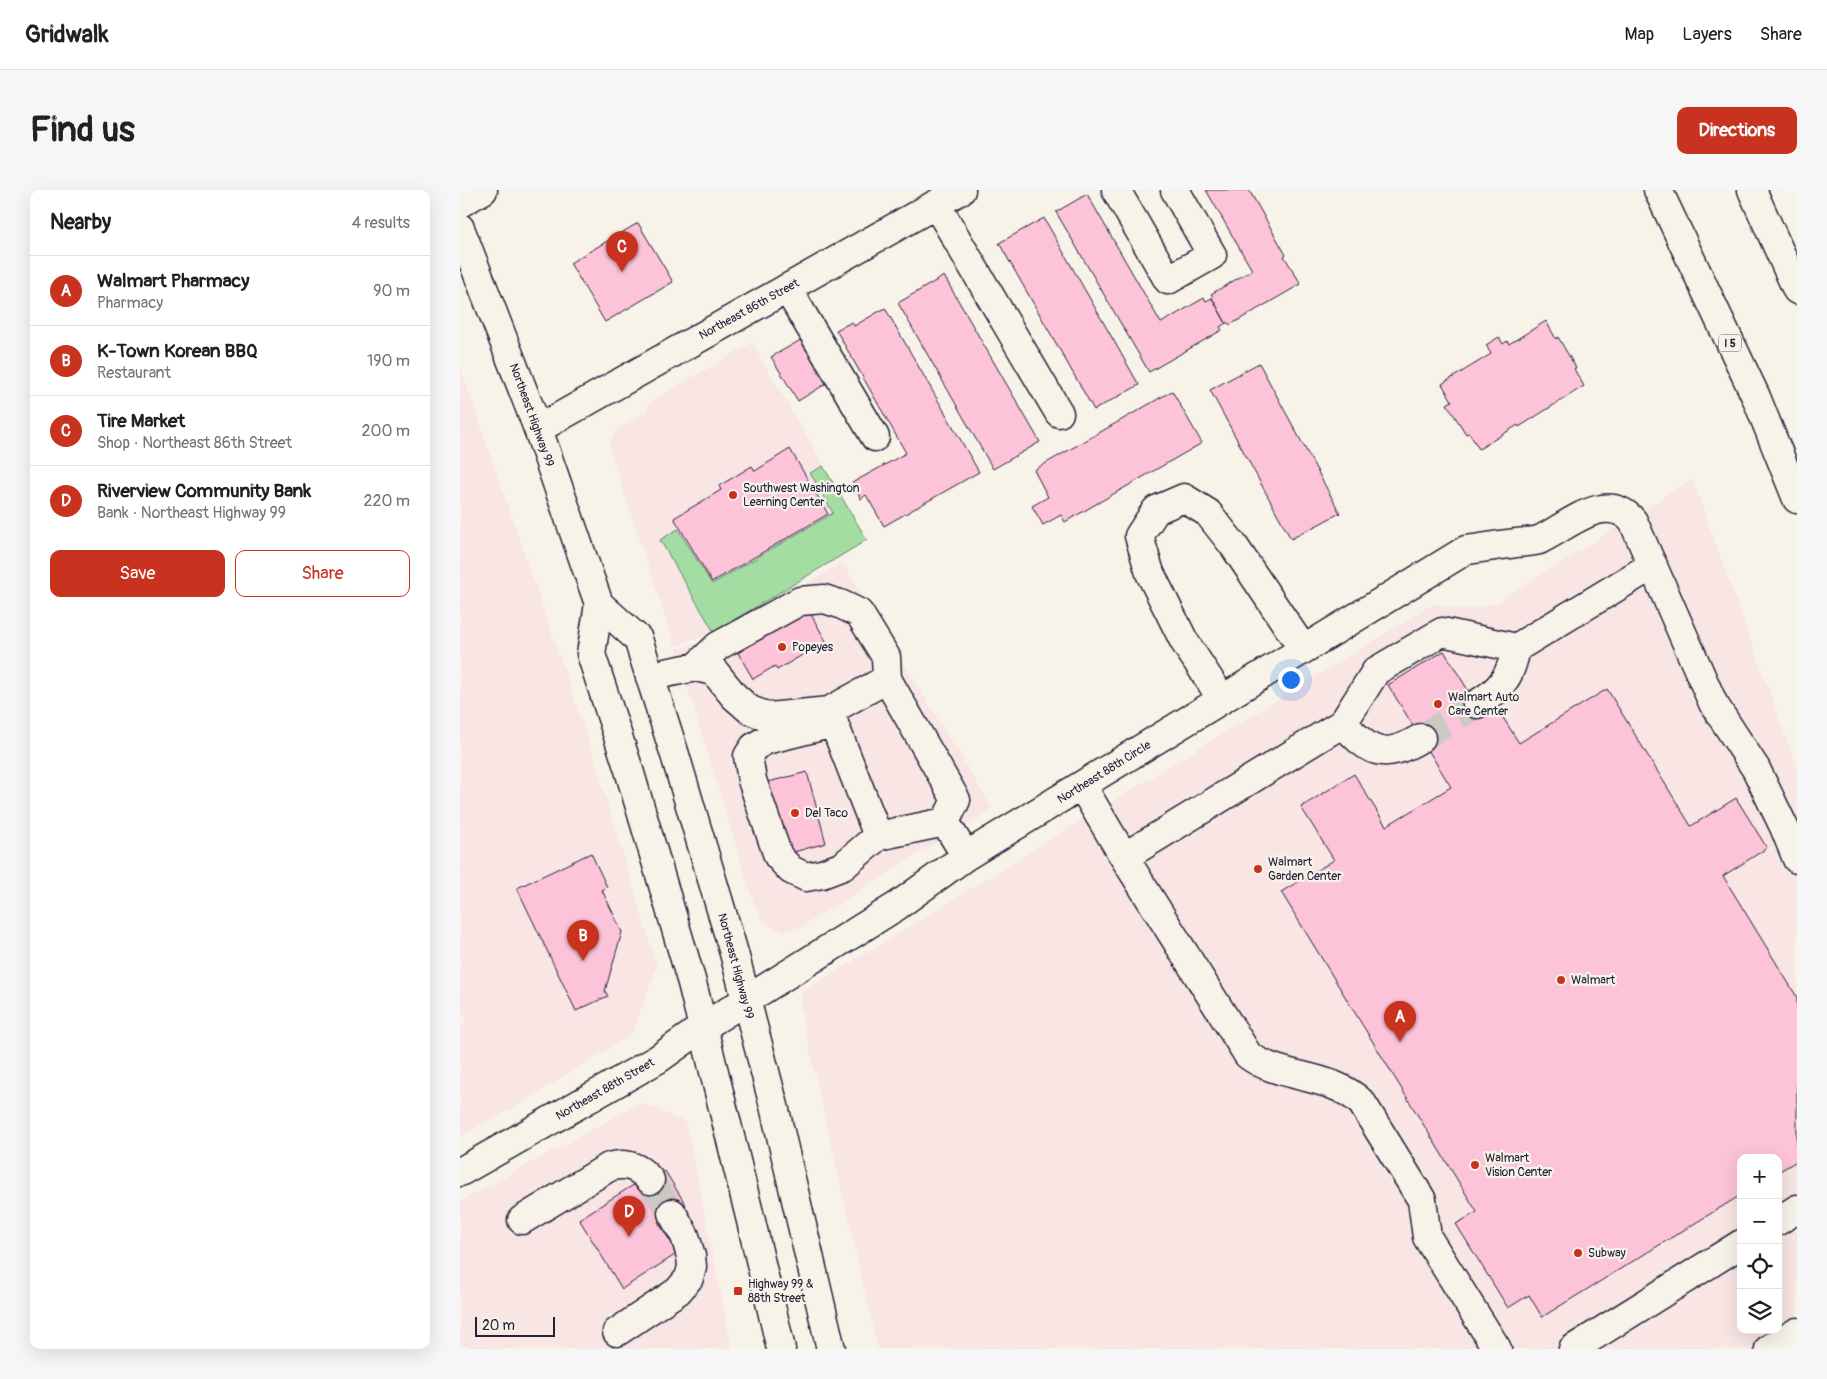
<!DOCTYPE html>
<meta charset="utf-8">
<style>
body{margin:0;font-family:Pangolin,sans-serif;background:#f6f6f6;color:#202124}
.controls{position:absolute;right:15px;bottom:15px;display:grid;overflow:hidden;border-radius:10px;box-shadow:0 5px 20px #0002}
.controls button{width:45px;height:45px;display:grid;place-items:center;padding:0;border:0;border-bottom:1px solid #e0e0e0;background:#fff;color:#202124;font:25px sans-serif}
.scale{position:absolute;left:15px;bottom:12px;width:80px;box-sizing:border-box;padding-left:5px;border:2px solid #22223b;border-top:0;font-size:14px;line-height:18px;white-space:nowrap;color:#22223b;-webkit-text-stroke:4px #f7f3e8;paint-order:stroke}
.you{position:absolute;left:830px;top:489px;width:18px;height:18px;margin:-12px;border:4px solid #fff;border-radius:50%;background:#1a73e8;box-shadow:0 0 0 8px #1a73e833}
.badge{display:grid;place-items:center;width:32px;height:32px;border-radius:50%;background:#c8321e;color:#fff;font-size:16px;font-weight:700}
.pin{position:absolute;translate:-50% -41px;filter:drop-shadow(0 1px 2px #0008)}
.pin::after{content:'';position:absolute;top:26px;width:18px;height:15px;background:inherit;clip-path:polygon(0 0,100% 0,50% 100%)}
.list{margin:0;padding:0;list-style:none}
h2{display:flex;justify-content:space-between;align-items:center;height:65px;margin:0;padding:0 20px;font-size:21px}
h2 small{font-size:16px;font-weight:400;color:#757577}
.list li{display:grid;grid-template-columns:32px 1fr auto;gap:15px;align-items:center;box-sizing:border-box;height:70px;padding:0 20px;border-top:1px solid #e0e0e0}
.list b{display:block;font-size:19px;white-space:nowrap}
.list p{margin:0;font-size:16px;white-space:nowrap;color:#757577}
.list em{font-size:16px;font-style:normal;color:#757577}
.actions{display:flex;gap:10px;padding:15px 20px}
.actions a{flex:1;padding:11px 0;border:1px solid #c8321e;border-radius:10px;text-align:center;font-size:18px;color:#c8321e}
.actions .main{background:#c8321e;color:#fff}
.icon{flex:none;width:28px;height:28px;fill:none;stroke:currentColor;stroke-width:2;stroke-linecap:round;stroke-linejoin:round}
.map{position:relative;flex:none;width:1337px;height:1159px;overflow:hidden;border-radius:10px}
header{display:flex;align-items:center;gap:30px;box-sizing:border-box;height:70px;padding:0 25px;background:#fff;border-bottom:1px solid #e0e0e0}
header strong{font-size:24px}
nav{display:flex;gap:28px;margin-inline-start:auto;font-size:18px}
.intro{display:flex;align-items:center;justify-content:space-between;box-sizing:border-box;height:120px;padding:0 30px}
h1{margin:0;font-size:35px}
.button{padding:12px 22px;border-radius:10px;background:#c8321e;color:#fff;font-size:18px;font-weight:700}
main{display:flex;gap:30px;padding:0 30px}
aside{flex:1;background:#fff;border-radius:10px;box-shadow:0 5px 20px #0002}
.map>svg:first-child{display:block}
</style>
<header>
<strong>Gridwalk</strong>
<nav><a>Map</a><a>Layers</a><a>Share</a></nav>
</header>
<div class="intro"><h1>Find us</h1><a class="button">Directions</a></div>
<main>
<aside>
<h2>Nearby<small>4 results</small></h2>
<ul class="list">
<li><span class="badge">A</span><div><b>Walmart Pharmacy</b><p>Pharmacy</p></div><em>90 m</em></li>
<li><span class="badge">B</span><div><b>K-Town Korean BBQ</b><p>Restaurant</p></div><em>190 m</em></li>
<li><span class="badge">C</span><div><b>Tire Market</b><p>Shop · Northeast 86th Street</p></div><em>200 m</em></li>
<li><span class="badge">D</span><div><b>Riverview Community Bank</b><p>Bank · Northeast Highway 99</p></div><em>220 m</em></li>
</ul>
<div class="actions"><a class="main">Save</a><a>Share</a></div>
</aside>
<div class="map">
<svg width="1337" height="1159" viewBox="0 0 1337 1159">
<rect width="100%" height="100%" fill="#f7f3e8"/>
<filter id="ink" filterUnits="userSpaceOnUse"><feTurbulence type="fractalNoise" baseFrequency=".02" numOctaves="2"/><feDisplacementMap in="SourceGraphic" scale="10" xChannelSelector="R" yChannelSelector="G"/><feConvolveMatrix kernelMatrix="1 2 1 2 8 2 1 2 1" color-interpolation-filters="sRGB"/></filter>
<g filter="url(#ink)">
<path fill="#f8e5e4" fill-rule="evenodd" d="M 292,153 L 407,350 L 254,442 L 215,456 L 150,260 L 150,252 L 158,239 L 187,222 L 188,213 Z
M 0,176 L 131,558 L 197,776 L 172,844 L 53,918 L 0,946 L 0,838 L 7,833 L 0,817 Z
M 1232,289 L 1337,578 L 1337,1159 L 418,1159 L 340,817 L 343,802 L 973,414 L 1005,419 L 1037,413 ZM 1281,968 L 1318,968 L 1318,1140 L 1281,1140 Z
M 382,372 L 532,618 L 341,737 L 325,741 L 313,738 L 303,730 L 295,717 L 216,460 L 264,445 Z
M 181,913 L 226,933 L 272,1159 L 0,1159 L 0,1011 Z"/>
<path fill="#a4dda2" stroke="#63806e" d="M 363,276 L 407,350 L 254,442 L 200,350 L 218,339 L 252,394 L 373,323 L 350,283 Z"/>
<path fill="#fcc3d9" stroke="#22223b" d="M 746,0 L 789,0 L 826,65 L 824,66 L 841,94 L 770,135 L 768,133 L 766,133 L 752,108 L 753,107 L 751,104 L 792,80 Z
M 627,4 L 701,133 L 744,108 L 746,111 L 752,108 L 766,133 L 760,137 L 762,140 L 689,182 L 596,22 Z
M 584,28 L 679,195 L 634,220 L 539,53 Z
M 178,33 L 213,92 L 145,132 L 110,73 Z
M 484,86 L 580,252 L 533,279 L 438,113 Z
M 425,118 L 519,282 L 424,336 L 406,305 L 401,309 L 392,293 L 446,263 L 376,140 L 392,132 L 394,136 Z
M 1086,131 L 1096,149 L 1098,147 L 1116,178 L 1114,179 L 1124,196 L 1059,237 L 1058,235 L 1019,259 L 1009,243 L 1006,244 L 987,214 L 992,211 L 982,194 L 1031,164 L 1026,155 L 1039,147 L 1043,154 L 1047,151 L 1049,154 Z
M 346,147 L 372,190 L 338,211 L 311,167 Z
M 799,173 L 880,323 L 831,349 L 750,200 Z
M 712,201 L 742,253 L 605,332 L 601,325 L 583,335 L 572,316 L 588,307 L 574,280 Z
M 330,259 L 368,324 L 252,392 L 214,328 L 261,300 L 259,296 L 292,276 L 295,281 Z
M 349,421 L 366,451 L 317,480 L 315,476 L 293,489 L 278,463 L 297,451 L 295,446 L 313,436 L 315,441 Z
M 984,461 L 1024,526 L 1037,518 L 1059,553 L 1147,499 L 1231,636 L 1276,608 L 1307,658 L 1263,686 L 1337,807 L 1337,971 L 1318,982 L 1318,968 L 1281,968 L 1281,1005 L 1082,1127 L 1069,1105 L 1048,1118 L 996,1034 L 1017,1022 L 821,702 L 874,670 L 841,617 L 894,584 L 926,636 L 991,597 L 928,495 Z
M 347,582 L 366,653 L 323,665 L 304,593 Z
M 131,663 L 147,697 L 142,700 L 162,742 L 145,801 L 148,806 L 116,821 L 57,698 Z
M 205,981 L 226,1015 L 198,1032 L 218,1063 L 162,1099 L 119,1029 L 175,994 L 177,998 Z"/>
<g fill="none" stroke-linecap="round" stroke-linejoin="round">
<path stroke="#ccc9c5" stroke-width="28" stroke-dasharray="28 14" stroke-linecap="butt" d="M 961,548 L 1017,514
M 190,990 L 212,1023"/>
<g stroke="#22223b" stroke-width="31">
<path id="minor" d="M 656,0 L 708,90 L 752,65 L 715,0
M 0,13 L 23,0
M 476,14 L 599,223
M 327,98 L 415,247
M 78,239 L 501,0
M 236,477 L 258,456 L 340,411 L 364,409 L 380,414 L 399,423 L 426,467 L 427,489
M 190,486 L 236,477 L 254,481 L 274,506 L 290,520 L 309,527 L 369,521
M 762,509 L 724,451 L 690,383 L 679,346 L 696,320 L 724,308 L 748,323 L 774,356 L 843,459
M 1017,514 C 1041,500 1051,486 1056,458
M 374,533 L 306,550 L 294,557 L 288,566 L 292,590 L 318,666 L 331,680 L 346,687 L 362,684 L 383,676 L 418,646
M 883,533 C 910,564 924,570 961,548
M 622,596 L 664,667 L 788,865 C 821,890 870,882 902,913 L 962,1010 L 967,1047 L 1037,1159
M 485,632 L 418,646 L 369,521 L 427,489 L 496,610 L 485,632 L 506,666
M 664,667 L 883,533 L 916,481 L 982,442 L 1056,458 L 1193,375
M 0,982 L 198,869 L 243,837 L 437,716 L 506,666 L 1006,360 C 1022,358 1039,355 1056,353 C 1063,352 1072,352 1079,350 C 1106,338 1145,299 1173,331 L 1253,513 L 1296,579 L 1324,637 L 1337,669
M 62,1030 L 149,977 C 166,972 178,976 190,990
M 1318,1031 L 1337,1019
M 157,1142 L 218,1101 L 229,1088 L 232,1077 L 231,1066 L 225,1046 L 212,1023
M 1113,1159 L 1281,1054
M 1309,1159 L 1337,1142"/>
</g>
<g stroke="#22223b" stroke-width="31">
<path id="major" d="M 0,38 L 78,239 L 139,414 L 131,464 L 169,580 L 232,793 L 291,1031 L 321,1159
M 139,414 L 178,449 L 215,565 L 274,763 L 314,916 L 371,1159"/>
</g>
<g stroke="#22223b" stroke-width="31">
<path id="highway" d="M 1198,0 L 1296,207 L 1337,309
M 1292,0 L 1337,100"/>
</g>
<use href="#minor" stroke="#f7f3e8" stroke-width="28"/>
<use href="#major" stroke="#f7f3e8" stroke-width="28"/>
<use href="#highway" stroke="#f7f3e8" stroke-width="28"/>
</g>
</g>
<g fill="#c8321e" stroke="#f7f3e8" stroke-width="2">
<circle cx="273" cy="305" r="5"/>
<circle cx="322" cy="457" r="5"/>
<circle cx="978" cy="514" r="5"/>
<circle cx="335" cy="623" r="5"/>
<circle cx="798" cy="679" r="5"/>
<circle cx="1101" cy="790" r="5"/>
<circle cx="1015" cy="975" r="5"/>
<circle cx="1118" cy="1063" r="5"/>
<rect x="273" y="1096" width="10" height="10" rx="2.5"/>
</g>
<g text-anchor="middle" stroke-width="4.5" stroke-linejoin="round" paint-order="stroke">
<rect fill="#f7f3e8" stroke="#62616f" stroke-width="1" x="1259" y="144.5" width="22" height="17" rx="4"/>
<g font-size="11" font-weight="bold" fill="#22223b">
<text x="1270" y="157">I 5</text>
</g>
<g font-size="12" fill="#22223b" stroke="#f7f3e8">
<text transform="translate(289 119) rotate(-29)" y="4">Northeast 86th Street</text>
<text transform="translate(72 225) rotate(70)" y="4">Northeast Highway 99</text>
<text transform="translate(644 582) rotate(-32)" y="4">Northeast 88th Circle</text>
<text transform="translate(276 776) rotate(75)" y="4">Northeast Highway 99</text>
<text transform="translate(145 899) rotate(-30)" y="4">Northeast 88th Street</text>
</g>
<g font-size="12" fill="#22223b" stroke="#f7f3e8" text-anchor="start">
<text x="283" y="302">Southwest Washington<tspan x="283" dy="14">Learning Center</tspan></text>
<text x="332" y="461">Popeyes</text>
<text x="988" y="511">Walmart Auto<tspan x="988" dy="14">Care Center</tspan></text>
<text x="345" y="627">Del Taco</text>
<text x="808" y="676">Walmart<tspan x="808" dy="14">Garden Center</tspan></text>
<text x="1111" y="794">Walmart</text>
<text x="1025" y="972">Walmart<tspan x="1025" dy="14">Vision Center</tspan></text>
<text x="1128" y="1067">Subway</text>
<text x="288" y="1098">Highway 99 &amp;<tspan x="288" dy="14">88th Street</tspan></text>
</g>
</g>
</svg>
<div class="controls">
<button>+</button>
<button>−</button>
<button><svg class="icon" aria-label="locate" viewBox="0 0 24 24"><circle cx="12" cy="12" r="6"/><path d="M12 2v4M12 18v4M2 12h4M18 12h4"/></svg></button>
<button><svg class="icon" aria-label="layers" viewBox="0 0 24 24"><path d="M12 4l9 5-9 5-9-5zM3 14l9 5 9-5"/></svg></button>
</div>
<div class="scale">20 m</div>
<div class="you"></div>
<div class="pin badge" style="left:940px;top:852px">A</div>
<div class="pin badge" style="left:123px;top:771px">B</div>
<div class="pin badge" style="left:162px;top:82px">C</div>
<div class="pin badge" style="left:169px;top:1047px">D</div>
</div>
</main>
